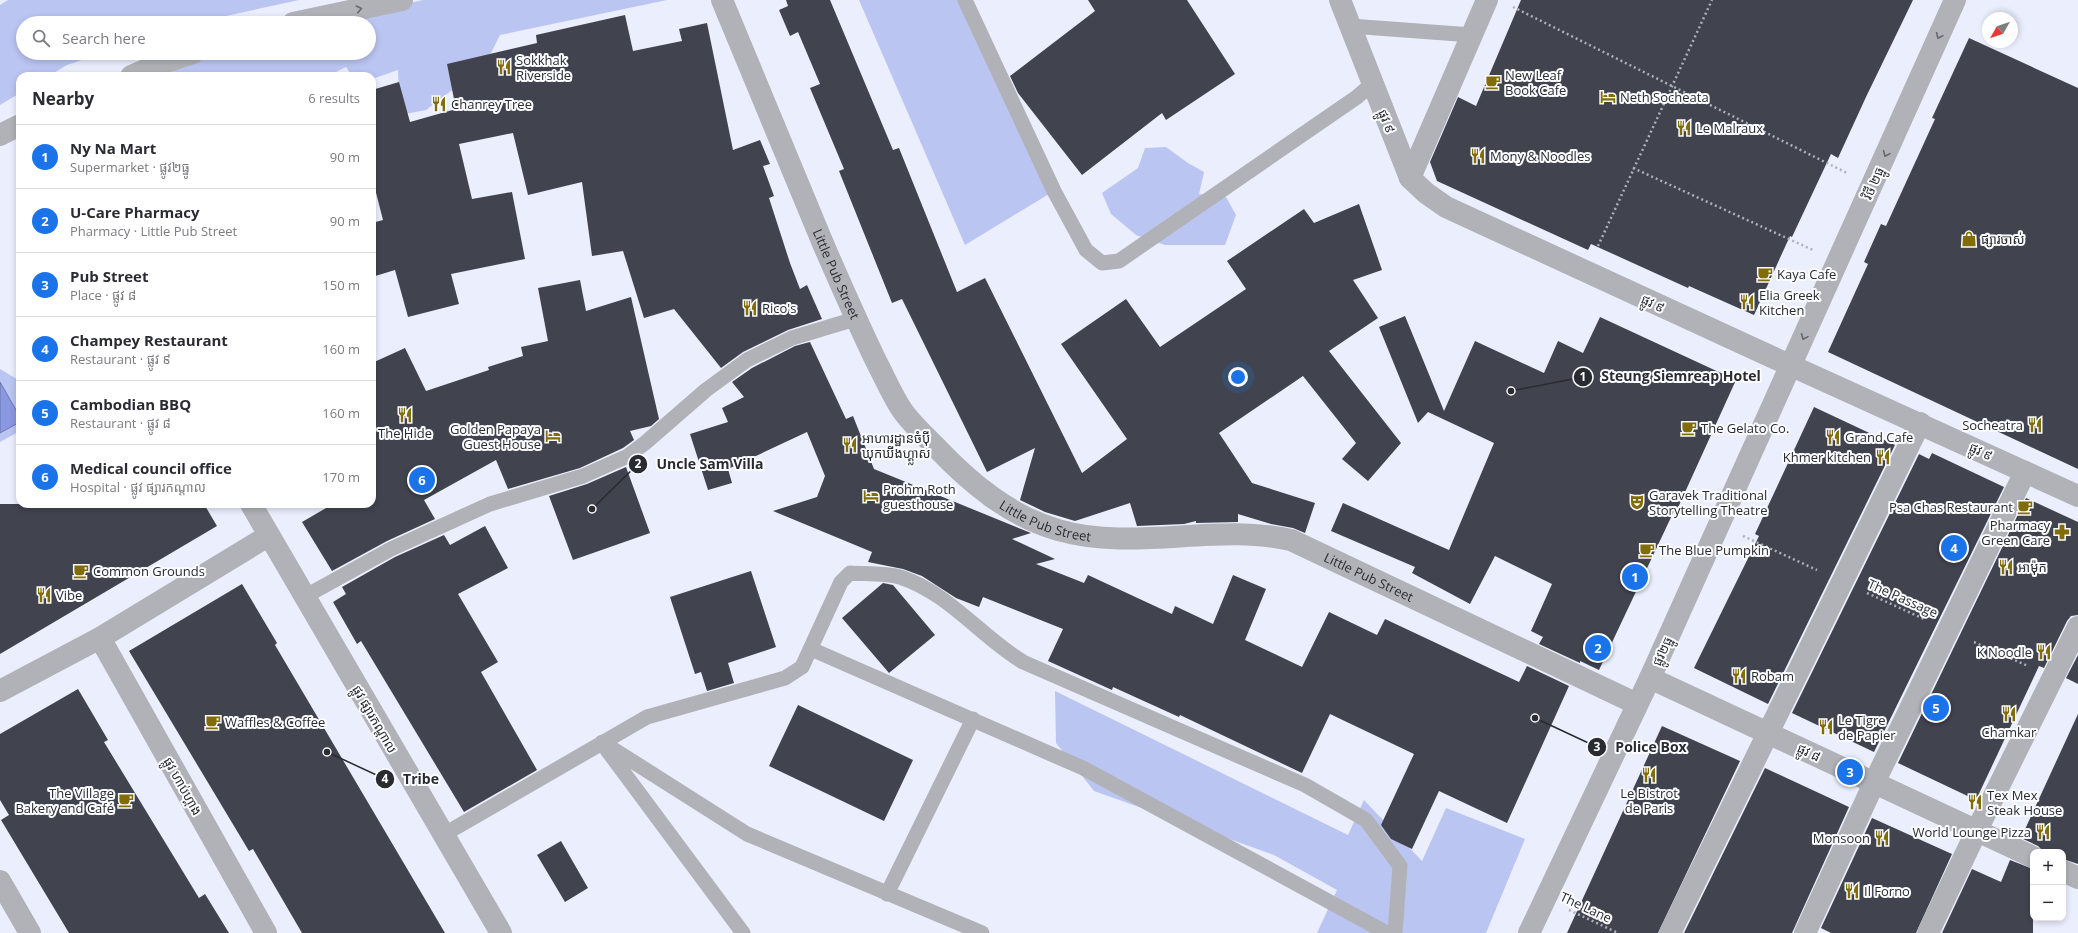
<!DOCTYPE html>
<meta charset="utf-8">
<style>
body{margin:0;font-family:"Open Sans","Noto Sans Khmer",sans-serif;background:#f7f7f7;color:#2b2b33}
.controls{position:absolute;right:12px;bottom:12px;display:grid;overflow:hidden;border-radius:8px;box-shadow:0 2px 6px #0003}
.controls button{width:36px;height:36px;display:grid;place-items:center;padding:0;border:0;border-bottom:1px solid #e1e1e2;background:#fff;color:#2b2b33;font:20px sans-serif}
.compass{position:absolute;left:1982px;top:12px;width:36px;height:36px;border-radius:50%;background:#fff;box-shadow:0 2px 6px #0003;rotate:230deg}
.you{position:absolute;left:1238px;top:377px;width:14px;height:14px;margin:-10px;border:3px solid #fff;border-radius:50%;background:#1a73e8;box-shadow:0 0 0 6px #1a73e833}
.badge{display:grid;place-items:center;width:26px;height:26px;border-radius:50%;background:#1a73e8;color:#fff;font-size:13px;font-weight:700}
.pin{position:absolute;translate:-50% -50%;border:2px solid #fff;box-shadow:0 1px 4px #0006}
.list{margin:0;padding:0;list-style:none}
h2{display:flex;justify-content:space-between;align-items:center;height:52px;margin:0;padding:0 16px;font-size:17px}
h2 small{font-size:13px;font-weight:400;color:#7c7c81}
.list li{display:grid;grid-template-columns:26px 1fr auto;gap:12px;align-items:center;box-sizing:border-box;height:64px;padding:0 16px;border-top:1px solid #e1e1e2}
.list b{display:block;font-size:15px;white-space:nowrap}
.list p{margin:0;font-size:13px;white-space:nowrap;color:#7c7c81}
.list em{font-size:13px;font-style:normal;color:#7c7c81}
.icon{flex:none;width:22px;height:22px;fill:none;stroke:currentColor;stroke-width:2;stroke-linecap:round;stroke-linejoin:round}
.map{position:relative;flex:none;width:2078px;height:933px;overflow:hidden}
.search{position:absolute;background:#fff;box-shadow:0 2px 6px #0003;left:16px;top:16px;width:360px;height:44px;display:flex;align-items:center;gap:10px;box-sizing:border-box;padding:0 14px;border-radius:22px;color:#7c7c81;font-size:15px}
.panel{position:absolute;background:#fff;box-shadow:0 2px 6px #0003;left:16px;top:72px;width:360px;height:436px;border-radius:12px}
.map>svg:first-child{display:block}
</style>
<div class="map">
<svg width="2078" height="933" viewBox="0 0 2078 933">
<rect width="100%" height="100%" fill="#ebeefd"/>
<path fill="#bbc5f2" d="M 8,0 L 299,0 L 194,23 L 23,23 L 23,53 L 102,53 L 67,65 L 49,76 L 20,76 L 20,93 L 0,105 L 0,5 Z
M 423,0 L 667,0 L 500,35 L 485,65 L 426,110 L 400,115 L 398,70 L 372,79 L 372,76 L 352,76 L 346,67 L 328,76 L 158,76 L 163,66 L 210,53 L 369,53 L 369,23 L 317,23 Z
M 859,0 L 965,0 L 1054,191 L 965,245 Z
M 1166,147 L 1188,163 L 1204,172 L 1199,194 L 1226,197 L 1236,215 L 1225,245 L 1165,245 L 1136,235 L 1111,214 L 1102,193 L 1138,168 L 1145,148 Z
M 0,369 L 20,381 L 20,431 L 0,442 Z
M 1055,691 L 1348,835 L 1364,800 L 1422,861 L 1446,808 L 1525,839 L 1486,933 L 1317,933 L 1337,890 L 1274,855 L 1094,791 L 1056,743 Z"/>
<path fill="#8a97e1" stroke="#6d77ac" d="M 0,382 L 20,417 L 20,422 L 0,433 Z"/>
<path fill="#41444f" d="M 786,0 L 830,0 L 893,150 L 899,148 L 957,292 L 985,278 L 1082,473 L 1127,439 L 1061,344 L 1126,299 L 1160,347 L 1246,289 L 1227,261 L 1304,209 L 1314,223 L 1359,204 L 1382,270 L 1353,280 L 1378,318 L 1329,351 L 1401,443 L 1368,481 L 1342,459 L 1356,443 L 1303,376 L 1219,433 L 1252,483 L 1315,503 L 1305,533 L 1293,528 L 1271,524 L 1238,514 L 1238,522 L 1196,523 L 1196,521 L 1184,524 L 1137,526 L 1130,503 L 1075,521 L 1045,512 L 1020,500 L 1035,448 L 987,472 L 902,299 L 892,303 L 839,171 L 844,169 L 810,88 L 820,84 L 798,32 L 790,36 L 779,10 L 788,6 Z
M 1088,0 L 1187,0 L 1235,74 L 1166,120 L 1162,113 L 1082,175 L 1018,93 L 1010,76 L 1095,11 Z
M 1521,0 L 1913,0 L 1866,97 L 1838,158 L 1831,154 L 1792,237 L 1790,236 L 1754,315 L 1689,286 L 1688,288 L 1591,244 L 1588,250 L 1437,181 L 1430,162 L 1458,97 L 1476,106 Z
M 625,15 L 633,51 L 682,41 L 679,29 L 707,23 L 733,150 L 760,140 L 770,164 L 763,166 L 774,196 L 769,198 L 790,263 L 800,289 L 807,285 L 822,319 L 788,330 L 743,352 L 721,368 L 674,309 L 644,318 L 623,251 L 592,256 L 582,182 L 528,195 L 513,133 L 459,144 L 472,199 L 512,192 L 525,259 L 451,274 L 459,304 L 408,317 L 395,270 L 372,277 L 372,223 L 383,220 L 372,177 L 372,90 L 399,82 L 410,122 L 456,109 L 447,64 L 537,43 L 536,35 Z
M 1969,38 L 2078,88 L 2078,469 L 1828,352 L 1868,264 L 1864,262 L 1881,224 L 1886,226 L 1935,119 L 1932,118 Z
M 580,280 L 586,311 L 631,297 L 659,419 L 651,426 L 630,431 L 634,440 L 623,448 L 580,468 L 508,489 L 496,460 L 424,500 L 435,519 L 387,541 L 332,571 L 302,522 L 333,504 L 372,504 L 372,363 L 405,348 L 426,391 L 489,370 L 488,367 L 523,356 L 521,347 L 548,341 L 538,288 Z
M 1405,316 L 1444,411 L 1475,341 L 1544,373 L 1558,341 L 1583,353 L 1600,317 L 1736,380 L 1676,512 L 1674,511 L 1599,670 L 1580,661 L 1580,663 L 1539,644 L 1543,637 L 1531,631 L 1552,584 L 1495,556 L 1470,604 L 1412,573 L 1415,567 L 1331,531 L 1343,503 L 1449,550 L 1494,443 L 1428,412 L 1418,423 L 1379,327 Z
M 810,342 L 846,419 L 853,416 L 874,469 L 1031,533 L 1012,539 L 1055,559 L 1036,564 L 1084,583 L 1088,575 L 1172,614 L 1175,606 L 1213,624 L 1233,575 L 1266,589 L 1245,640 L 1302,667 L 1329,612 L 1377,635 L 1385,619 L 1519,682 L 1527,666 L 1569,686 L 1507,823 L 1439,791 L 1412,849 L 1391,839 L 1381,825 L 1414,754 L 1330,714 L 1302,773 L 1180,715 L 1179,717 L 1113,687 L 1112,690 L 1048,661 L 1063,629 L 983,597 L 979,607 L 956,598 L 922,576 L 903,569 L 868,562 L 872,552 L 773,511 L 817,497 L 825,476 L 807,432 L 728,469 L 732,483 L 708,490 L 690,434 L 728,422 L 722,408 L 744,397 L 732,382 L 752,368 L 795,346 Z
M 1814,407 L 1895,445 L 1768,704 L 1694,668 L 1759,536 L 1755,534 Z
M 1932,453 L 2004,487 L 1874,752 L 1792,713 L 1919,454 L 1929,459 Z
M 626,467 L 650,533 L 573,560 L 549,496 L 587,484 Z
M 2026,498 L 2078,522 L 2078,615 L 2071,616 L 2067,621 L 2044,668 L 2039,666 L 1976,800 L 1898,763 Z
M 0,504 L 204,504 L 217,526 L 0,654 Z
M 485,526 L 508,568 L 458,594 L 498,662 L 481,672 L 537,770 L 464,812 L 361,641 L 357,644 L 333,602 L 346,594 L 342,587 L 395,557 L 444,535 L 450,545 Z
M 751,571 L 776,647 L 728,663 L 734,683 L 707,691 L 701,672 L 695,674 L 670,597 Z
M 883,583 L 893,585 L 935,635 L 889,673 L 842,618 Z
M 242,584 L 277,643 L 275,645 L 445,933 L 302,933 L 253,849 L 249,851 L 129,651 Z
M 2078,655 L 2078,684 L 2066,678 Z
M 78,689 L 108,740 L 104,742 L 199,898 L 205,894 L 229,933 L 69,933 L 1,820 L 9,815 L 0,800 L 0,734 Z
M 798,705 L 913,760 L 884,821 L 769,766 Z
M 2078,714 L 2078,864 L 2063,859 L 2063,852 L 2044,852 L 2038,846 L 2021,838 Z
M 1662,726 L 1740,761 L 1658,933 L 1567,933 Z
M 1765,768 L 1849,807 L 1792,933 L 1684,933 Z
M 1872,818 L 1952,854 L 1916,933 L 1831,933 L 1821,928 Z
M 561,841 L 588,888 L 565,902 L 537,855 Z
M 2010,860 L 2033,869 L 2033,933 L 1942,933 L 1972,869 L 2001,882 Z"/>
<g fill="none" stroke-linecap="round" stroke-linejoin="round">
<path stroke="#adafbb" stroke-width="2.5" stroke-dasharray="2 3" stroke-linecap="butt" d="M 1513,7 L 1847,173
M 1633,168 L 1813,250
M 1598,246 L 1712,0
M 1743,536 L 1817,570
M 1867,593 L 1924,619
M 1974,642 L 2028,666
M 1569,910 L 1618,933"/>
<path stroke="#b0b2b8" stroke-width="15" d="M 965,0 L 1054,191 L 1086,250 L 1102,263 L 1119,261 L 1357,97 L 1372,84
M 1350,26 L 1472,35
M 304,597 L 391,549 L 490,504 L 583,476 L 628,456 L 645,443 L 706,390 L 747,360 L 792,338 L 855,319
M 811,649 L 1083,768 L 1387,933
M 602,742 L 747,834 L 982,933
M 607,750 L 743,933
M 443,835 L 647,717 L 785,678 L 802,667 L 841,582 L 850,573 C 866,574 885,573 900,577 C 949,593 980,636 1023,662 L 1305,785 L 1366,820 L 1400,866 L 1395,933
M 887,894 L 973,719"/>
<path stroke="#b0b2b8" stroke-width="22" d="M 1670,933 L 1920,423
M 1805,933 L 1874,783 L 2025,472
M 1928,933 L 1977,830 L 2078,627"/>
<g stroke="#b0b2b8" stroke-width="22">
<path id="s1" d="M 722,0 C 756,82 790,164 824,246 C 841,285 858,324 877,363 C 885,378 892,395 902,410 C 911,423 924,435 935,446 C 969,482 1009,516 1058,530 C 1134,552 1215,523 1291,540 L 1637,704"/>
<path d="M 1340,0 L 1410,178 L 1426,193 L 1446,207 C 1656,304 1867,401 2078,496"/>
<path d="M 1410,178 L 1487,0"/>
<path d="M 251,504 L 501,933"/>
<path d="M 100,638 L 266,933"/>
<path d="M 1650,678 L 2033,857"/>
<path d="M 0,691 L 100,638 L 268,536"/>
<path d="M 2063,871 L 2078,878"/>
<path d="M 1529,933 L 1650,678 L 1955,0"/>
</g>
<path stroke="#b0b2b8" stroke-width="22" d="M 293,23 L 402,0
M 131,76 L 159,64 L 193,53
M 0,135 L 20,125
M 0,881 L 30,933"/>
</g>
<defs><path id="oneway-chevron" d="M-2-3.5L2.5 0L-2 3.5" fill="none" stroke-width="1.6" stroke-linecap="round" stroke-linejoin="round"/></defs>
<g stroke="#66686e">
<use href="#oneway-chevron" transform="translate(359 9) rotate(-12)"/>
<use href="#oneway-chevron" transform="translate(1939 36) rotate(114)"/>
<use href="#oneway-chevron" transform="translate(1886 154) rotate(114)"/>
<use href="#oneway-chevron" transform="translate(1804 337) rotate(114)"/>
</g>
<defs>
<g id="restaurant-bare" transform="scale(1.2)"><path d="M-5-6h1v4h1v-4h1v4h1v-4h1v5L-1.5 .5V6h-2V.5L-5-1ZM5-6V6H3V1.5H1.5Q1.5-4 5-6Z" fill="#816c07" stroke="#fbfcff" stroke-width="2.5" paint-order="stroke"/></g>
<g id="cafe-bare" transform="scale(1.2)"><path d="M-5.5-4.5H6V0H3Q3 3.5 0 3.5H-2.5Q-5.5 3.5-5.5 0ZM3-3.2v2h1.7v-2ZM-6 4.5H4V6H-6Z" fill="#816c07" stroke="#fbfcff" stroke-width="2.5" paint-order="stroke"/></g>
<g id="hotel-bare" transform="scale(1.2)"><path d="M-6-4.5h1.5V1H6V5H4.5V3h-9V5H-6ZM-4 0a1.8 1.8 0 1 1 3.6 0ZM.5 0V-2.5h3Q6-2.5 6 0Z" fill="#816c07" stroke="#fbfcff" stroke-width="2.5" paint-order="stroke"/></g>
<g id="shop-bare" transform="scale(1.2)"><path d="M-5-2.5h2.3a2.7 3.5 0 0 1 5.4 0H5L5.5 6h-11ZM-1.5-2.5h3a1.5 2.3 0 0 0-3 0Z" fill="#816c07" stroke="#fbfcff" stroke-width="2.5" paint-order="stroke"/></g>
<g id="theatre-bare" transform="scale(1.2)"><path d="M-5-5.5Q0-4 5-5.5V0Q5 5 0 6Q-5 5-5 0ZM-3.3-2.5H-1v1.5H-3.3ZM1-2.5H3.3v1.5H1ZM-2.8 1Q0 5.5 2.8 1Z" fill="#816c07" stroke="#fbfcff" stroke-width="2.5" paint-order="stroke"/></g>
<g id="pharmacy-bare" transform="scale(1.2)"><path d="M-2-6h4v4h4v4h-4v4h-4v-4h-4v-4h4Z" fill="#816c07" stroke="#fbfcff" stroke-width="2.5" paint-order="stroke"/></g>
</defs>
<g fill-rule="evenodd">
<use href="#restaurant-bare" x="504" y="67"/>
<use href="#cafe-bare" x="1493" y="82"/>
<use href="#hotel-bare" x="1608" y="97"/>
<use href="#restaurant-bare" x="439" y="104"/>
<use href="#restaurant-bare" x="1684" y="128"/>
<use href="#restaurant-bare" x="1478" y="156"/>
<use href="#shop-bare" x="1969" y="239"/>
<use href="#cafe-bare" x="1765" y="274"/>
<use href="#restaurant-bare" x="1747" y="302"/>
<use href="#restaurant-bare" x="750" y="308"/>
<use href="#restaurant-bare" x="405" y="415"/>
<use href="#restaurant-bare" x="2035" y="425"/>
<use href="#cafe-bare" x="1689" y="428"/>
<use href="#hotel-bare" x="553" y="436"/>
<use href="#restaurant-bare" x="1833" y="437"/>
<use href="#restaurant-bare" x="850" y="445"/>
<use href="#restaurant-bare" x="1883" y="457"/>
<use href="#hotel-bare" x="871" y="496"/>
<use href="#theatre-bare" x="1637" y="502"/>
<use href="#cafe-bare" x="2025" y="507"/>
<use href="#pharmacy-bare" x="2062" y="532"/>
<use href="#cafe-bare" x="1647" y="550"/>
<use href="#restaurant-bare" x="2006" y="567"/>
<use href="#cafe-bare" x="81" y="571"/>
<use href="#restaurant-bare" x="44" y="595"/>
<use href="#restaurant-bare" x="2044" y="652"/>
<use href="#restaurant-bare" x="1739" y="676"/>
<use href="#restaurant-bare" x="2009" y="714"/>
<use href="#cafe-bare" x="213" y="722"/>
<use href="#restaurant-bare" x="1826" y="727"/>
<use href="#restaurant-bare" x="1649" y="775"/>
<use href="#cafe-bare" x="126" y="800"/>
<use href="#restaurant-bare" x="1975" y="802"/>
<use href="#restaurant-bare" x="2043" y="832"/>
<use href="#restaurant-bare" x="1882" y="838"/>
<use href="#restaurant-bare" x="1852" y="891"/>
</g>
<g text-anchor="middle" stroke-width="4" stroke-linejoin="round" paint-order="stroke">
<g font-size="13" fill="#2a2b31" stroke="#fbfcff" text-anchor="start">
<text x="516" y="65">Sokkhak<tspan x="516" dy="15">Riverside</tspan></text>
<text x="1505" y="80">New Leaf<tspan x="1505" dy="15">Book Cafe</tspan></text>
<text x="1620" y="102">Neth Socheata</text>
<text x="451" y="109">Chanrey Tree</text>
<text x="1696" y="133">Le Malraux</text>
<text x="1490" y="161">Mony &amp; Noodles</text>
<text x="1981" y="244">ផ្សារចាស់</text>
<text x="1777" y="279">Kaya Cafe</text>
<text x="1759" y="300">Elia Greek<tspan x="1759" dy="15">Kitchen</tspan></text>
<text x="762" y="313">Rico's</text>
<text x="2023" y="430" text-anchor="end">Socheatra</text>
<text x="1701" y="433">The Gelato Co.</text>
<text x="541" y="434" text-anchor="end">Golden Papaya<tspan x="541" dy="15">Guest House</tspan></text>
<text x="405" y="438" text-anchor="middle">The Hide</text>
<text x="1845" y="442">Grand Cafe</text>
<text x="862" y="443">អាហារដ្ឋានចំបុី<tspan x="862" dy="15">ឃុកឃីងហ្គ្លាស</tspan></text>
<text x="1871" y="462" text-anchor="end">Khmer kitchen</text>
<text x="883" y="494">Prohm Roth<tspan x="883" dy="15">guesthouse</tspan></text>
<text x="1649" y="500">Garavek Traditional<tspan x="1649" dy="15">Storytelling Theatre</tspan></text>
<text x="2013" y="512" text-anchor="end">Psa Chas Restaurant</text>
<text x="2050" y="530" text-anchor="end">Pharmacy<tspan x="2050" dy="15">Green Care</tspan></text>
<text x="1659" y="555">The Blue Pumpkin</text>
<text x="2018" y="572">អាម៉ុក</text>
<text x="93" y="576">Common Grounds</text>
<text x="56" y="600">Vibe</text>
<text x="2032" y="657" text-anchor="end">K Noodle</text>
<text x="1751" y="681">Robam</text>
<text x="1838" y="725">Le Tigre<tspan x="1838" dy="15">de Papier</tspan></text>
<text x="225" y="727">Waffles &amp; Coffee</text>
<text x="2009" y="737" text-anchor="middle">Chamkar</text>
<text x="114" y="798" text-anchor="end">The Village<tspan x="114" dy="15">Bakery and Café</tspan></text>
<text x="1649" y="798" text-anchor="middle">Le Bistrot<tspan x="1649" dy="15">de Paris</tspan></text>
<text x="1987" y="800">Tex Mex<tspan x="1987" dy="15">Steak House</tspan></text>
<text x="2031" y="837" text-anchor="end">World Lounge Pizza</text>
<text x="1870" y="843" text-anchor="end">Monsoon</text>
<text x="1864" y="896">Il Forno</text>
</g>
<g font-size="13" fill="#2a2b31" stroke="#fbfcff">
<text transform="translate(1387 121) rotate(68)" y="5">ផ្លូវ ៩</text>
<text transform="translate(1873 183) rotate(-66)" y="5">វិថី ២ធ្នូ</text>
<text dy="5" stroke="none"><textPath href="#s1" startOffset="297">Little Pub Street</textPath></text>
<text transform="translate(1653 303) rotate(25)" y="5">ផ្លូវ ៩</text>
<text transform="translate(1981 451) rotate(25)" y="5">ផ្លូវ ៩</text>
<text dy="5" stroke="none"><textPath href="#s1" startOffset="633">Little Pub Street</textPath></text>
<text dy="5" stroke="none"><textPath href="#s1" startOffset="968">Little Pub Street</textPath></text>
<text transform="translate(1903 598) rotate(24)" y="5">The Passage</text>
<text transform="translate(1662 651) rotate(-66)" y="5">ផ្លូវ២ធ្នូ</text>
<text transform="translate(375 719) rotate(60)" y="5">ផ្លូវ ផ្សារកណ្តាល</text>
<text transform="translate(1809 752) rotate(25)" y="5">ផ្លូវ ៨</text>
<text transform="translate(183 786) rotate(61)" y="5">ផ្លូវ ហាប់ហ្គាង</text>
<text transform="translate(1586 907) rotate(25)" y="5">The Lane</text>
</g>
</g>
<path fill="none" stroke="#2a2b31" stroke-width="1.5" d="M1511 391L1583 377M592 509L638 464M1535 718L1597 747M327 752L385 779"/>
<g fill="#2a2b31" stroke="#fbfcff" stroke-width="1.5">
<circle cx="1511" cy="391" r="4"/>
<circle cx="592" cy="509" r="4"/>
<circle cx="1535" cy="718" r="4"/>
<circle cx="327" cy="752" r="4"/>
<circle cx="1583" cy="377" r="10"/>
<circle cx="638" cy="464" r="10"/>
<circle cx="1597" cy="747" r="10"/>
<circle cx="385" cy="779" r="10"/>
</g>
<g font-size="12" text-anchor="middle" font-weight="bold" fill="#fff">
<text x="1583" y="381">1</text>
<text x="638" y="468">2</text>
<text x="1597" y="751">3</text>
<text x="385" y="783">4</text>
</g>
<g font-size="14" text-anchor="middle" font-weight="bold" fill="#2a2b31" stroke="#fbfcff" stroke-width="4" stroke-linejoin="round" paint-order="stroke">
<text x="1681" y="381">Steung Siemreap Hotel</text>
<text x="710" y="469">Uncle Sam Villa</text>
<text x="1651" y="752">Police Box</text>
<text x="421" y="784">Tribe</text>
</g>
</svg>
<div class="controls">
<button>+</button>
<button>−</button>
</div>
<svg class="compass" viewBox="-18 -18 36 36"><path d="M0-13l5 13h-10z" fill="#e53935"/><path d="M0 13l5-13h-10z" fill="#7c7c81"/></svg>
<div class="you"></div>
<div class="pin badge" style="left:1635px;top:577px">1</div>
<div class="pin badge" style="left:1598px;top:648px">2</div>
<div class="pin badge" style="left:1850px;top:772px">3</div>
<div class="pin badge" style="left:1954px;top:548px">4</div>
<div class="pin badge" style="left:1936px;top:708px">5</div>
<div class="pin badge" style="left:422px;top:480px">6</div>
<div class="search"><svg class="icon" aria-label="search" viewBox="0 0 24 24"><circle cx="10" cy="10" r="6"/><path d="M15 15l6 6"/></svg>Search here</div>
<section class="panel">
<h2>Nearby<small>6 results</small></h2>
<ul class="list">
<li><span class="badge">1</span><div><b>Ny Na Mart</b><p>Supermarket · ផ្លូវ២ធ្នូ</p></div><em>90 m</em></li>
<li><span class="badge">2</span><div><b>U-Care Pharmacy</b><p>Pharmacy · Little Pub Street</p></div><em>90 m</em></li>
<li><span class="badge">3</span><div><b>Pub Street</b><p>Place · ផ្លូវ ៨</p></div><em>150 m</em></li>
<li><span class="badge">4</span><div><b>Champey Restaurant</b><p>Restaurant · ផ្លូវ ៩</p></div><em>160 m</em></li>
<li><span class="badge">5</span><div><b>Cambodian BBQ</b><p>Restaurant · ផ្លូវ ៨</p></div><em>160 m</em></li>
<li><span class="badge">6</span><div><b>Medical council office</b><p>Hospital · ផ្លូវ ផ្សារកណ្តាល</p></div><em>170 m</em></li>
</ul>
</section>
</div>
